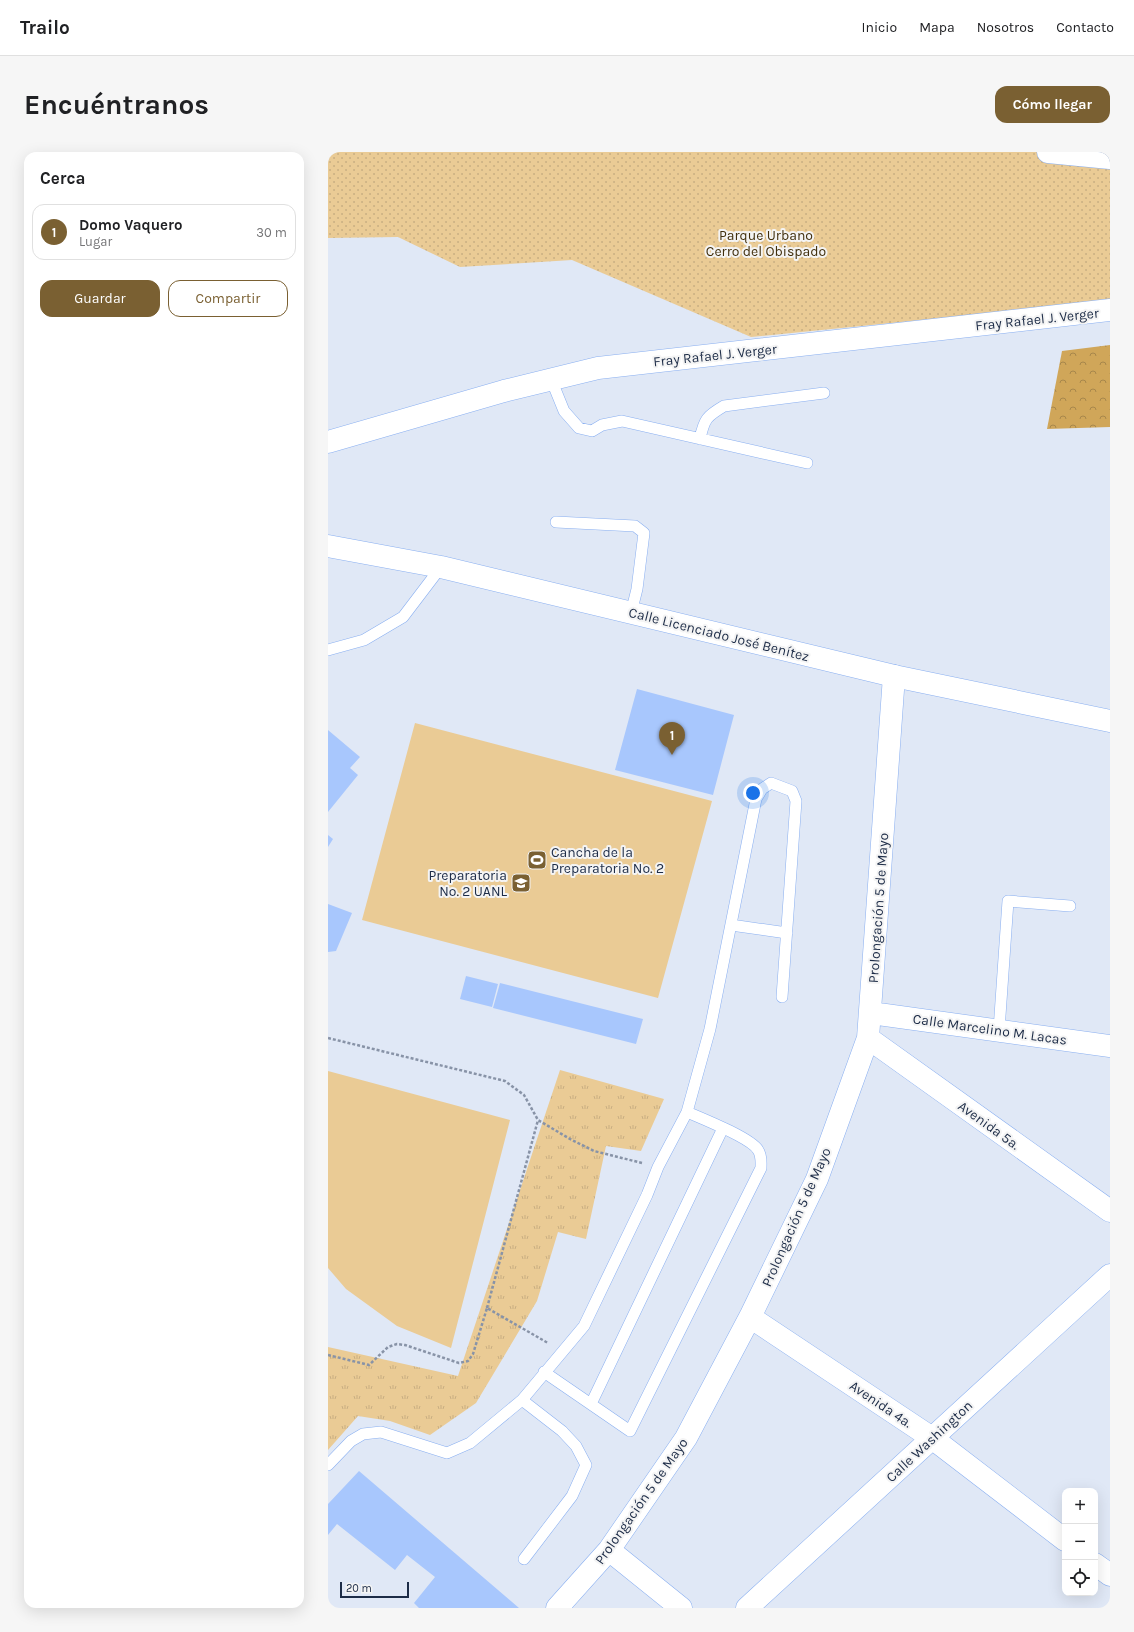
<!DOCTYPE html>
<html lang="es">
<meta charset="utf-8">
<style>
body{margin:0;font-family:Karla,sans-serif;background:#f6f6f6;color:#202124}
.controls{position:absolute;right:12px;bottom:12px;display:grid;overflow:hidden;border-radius:8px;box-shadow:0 4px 16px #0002}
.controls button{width:36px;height:36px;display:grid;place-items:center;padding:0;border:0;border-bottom:1px solid #e0e0e0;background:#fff;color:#202124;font:20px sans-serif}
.scale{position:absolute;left:12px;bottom:10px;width:69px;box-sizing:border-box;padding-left:4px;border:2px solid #1d2c47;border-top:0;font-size:11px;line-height:14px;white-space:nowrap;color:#1d2c47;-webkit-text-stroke:3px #f4f4f4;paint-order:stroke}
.you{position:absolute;left:425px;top:641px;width:14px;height:14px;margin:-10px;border:3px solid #fff;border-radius:50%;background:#1a73e8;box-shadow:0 0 0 6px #1a73e833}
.badge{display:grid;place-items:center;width:26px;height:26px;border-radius:50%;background:#7a6032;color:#fff;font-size:13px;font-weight:700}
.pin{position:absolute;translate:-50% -33px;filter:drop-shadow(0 1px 2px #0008)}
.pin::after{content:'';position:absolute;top:21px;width:14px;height:12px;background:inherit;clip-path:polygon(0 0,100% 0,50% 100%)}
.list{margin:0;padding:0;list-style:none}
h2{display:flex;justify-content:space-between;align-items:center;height:52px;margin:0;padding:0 16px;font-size:17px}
h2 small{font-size:13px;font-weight:400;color:#757577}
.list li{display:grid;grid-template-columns:26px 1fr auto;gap:12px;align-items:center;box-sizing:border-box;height:56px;margin:0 8px 8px;padding:0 8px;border:1px solid #e0e0e0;border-radius:12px}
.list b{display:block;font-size:15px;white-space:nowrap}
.list p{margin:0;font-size:13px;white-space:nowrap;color:#757577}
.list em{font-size:13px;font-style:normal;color:#757577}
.actions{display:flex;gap:8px;padding:12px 16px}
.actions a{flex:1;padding:9px 0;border:1px solid #7a6032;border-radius:12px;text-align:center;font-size:14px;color:#7a6032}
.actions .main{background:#7a6032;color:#fff}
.icon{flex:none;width:22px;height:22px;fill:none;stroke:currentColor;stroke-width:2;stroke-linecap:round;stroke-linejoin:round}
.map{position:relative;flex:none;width:782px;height:1456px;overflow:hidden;border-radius:12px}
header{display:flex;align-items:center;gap:24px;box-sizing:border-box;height:56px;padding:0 20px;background:#fff;border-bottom:1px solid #e0e0e0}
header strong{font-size:19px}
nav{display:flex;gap:22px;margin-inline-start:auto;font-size:14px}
.intro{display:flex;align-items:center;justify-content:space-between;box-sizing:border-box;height:96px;padding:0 24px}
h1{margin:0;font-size:28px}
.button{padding:10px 18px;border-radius:12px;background:#7a6032;color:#fff;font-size:14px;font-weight:700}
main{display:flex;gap:24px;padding:0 24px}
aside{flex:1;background:#fff;border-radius:12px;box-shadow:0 4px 16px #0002}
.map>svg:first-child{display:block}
</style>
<header>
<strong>Trailo</strong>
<nav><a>Inicio</a><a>Mapa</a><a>Nosotros</a><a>Contacto</a></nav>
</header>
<div class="intro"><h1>Encuéntranos</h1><a class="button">Cómo llegar</a></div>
<main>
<aside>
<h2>Cerca<small></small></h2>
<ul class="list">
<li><span class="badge">1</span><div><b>Domo Vaquero</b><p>Lugar</p></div><em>30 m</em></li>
</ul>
<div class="actions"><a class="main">Guardar</a><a>Compartir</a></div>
</aside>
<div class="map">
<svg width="782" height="1456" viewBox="0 0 782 1456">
<defs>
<pattern id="grass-tufts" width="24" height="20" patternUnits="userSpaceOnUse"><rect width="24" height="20" fill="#eacb95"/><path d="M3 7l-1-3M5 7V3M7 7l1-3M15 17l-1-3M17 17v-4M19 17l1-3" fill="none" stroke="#c8ae82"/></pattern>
<pattern id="forest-crowns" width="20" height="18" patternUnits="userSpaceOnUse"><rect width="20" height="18" fill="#d0a659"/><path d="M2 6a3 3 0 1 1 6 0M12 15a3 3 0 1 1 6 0" fill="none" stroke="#a8874b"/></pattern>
<pattern id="park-dots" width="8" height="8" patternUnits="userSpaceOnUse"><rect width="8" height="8" fill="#eacb95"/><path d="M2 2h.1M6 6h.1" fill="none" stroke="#c8ae82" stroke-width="1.8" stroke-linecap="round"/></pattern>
</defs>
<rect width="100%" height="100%" fill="#e0e8f6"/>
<path fill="url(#grass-tufts)" d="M 232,918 L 336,947 L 313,999 L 278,994 L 258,1087 L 230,1080 L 209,1149 L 148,1251 L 102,1283 L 62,1269 L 30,1264 L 0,1298 L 0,1195 L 130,1224 Z"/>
<path fill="url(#forest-crowns)" d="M 782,193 L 782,275 L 719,277 L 734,199 Z"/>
<path fill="url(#park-dots)" d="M 0,0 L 782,0 L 782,149 L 423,185 L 244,108 L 132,115 L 70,85 L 0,86 Z"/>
<path fill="#eacb95" d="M 87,571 L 384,649 L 330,846 L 34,768 Z
M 0,919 L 182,968 L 123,1196 L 69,1174 L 18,1137 L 0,1116 Z"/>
<path fill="#a8c7fd" d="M 309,537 L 406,563 L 385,643 L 287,618 Z
M 0,578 L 32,605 L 22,616 L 30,623 L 0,660 Z
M 0,683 L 5,687 L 0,695 Z
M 0,752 L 24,761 L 8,799 L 0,800 Z
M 138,824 L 170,832 L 164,855 L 132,847 Z
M 172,831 L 315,867 L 308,892 L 165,856 Z
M 31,1319 L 191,1456 L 91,1456 L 86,1451 L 107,1425 L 79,1403 L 67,1418 L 9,1372 L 0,1383 L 0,1352 Z"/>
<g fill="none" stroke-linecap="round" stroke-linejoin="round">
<g stroke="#89aff1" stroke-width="12">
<path id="service" d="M 223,227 L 236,259 L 251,276 L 264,279 L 274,273 L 294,269 L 479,311
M 372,287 C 376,267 379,264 396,254 L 496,241
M 228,370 L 307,374 L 316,381 L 309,437 L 303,461
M 0,498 L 36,488 L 75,465 L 113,415
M 403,773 L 459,781
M 671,878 L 680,749 L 742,754
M 359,960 L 382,877 L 428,647 L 434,637 L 443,631 L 464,639 L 468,649 L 454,845
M 194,1248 L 234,1279 L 248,1294 L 258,1313 L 244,1344 L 196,1407
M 263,1252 L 395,976
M 0,1313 L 23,1289 L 35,1282 L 53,1280 L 119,1301 L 142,1291 L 194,1248 L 256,1174 L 319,1043 L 330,1015 L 359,960 C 373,966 423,986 430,998 C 434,1004 433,1010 433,1016 L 302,1279 L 216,1220"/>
</g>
<g stroke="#89aff1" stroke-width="23">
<path id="minor" d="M 720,0 L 782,6
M 0,290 L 176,239 L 270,216 L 782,158
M 543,861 L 782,894
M 540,886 L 782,1059
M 422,1165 L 604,1286 L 737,1388
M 281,1398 L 353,1456
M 767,1412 L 782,1423
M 229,1456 L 281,1398 L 358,1286 L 422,1165 L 489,1027 L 540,886 L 566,524
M 419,1456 L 782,1123"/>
</g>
<g stroke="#89aff1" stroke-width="23">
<path id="tertiary" d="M 0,394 L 113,415 L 566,524 L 782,569"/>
</g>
<path stroke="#8893a7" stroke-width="2.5" stroke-dasharray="3 2" stroke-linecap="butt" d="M 0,886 L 177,929 L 196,943 L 210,968 L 242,987 L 266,999 L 314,1011
M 159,1156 L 210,968
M 0,1203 L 41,1213 L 60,1195 L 69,1192 L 77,1193 L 131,1211 L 140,1209 L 145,1202 L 159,1156 L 220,1191"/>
<use href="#service" stroke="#fff" stroke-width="11"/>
<use href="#minor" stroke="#fff" stroke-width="22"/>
<use href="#tertiary" stroke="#fff" stroke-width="22"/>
</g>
<defs>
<g id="stadium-square" transform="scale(1)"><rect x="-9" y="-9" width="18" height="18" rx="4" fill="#7a6032" stroke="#f4f4f4"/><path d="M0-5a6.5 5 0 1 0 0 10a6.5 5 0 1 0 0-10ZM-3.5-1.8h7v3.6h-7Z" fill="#fff"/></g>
<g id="school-square" transform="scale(1)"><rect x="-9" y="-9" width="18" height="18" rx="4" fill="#7a6032" stroke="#f4f4f4"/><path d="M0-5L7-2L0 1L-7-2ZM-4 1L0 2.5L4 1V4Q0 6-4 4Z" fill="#fff"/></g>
</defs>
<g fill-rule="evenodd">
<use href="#stadium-square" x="209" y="708"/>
<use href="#school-square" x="193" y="731"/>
</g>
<g text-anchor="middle" stroke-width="4" stroke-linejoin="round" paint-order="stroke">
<g font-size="14" fill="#412f0d" stroke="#f4f4f4">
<text x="438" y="88">Parque Urbano<tspan x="438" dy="16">Cerro del Obispado</tspan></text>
</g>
<g font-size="14" fill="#1d2c47" stroke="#f4f4f4">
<text transform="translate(709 167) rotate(-6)" y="5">Fray Rafael J. Verger</text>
<text transform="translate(387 203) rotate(-6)" y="5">Fray Rafael J. Verger</text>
<text transform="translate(391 482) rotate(14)" y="5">Calle Licenciado José Benítez</text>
<text transform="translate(550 756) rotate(-86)" y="5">Prolongación 5 de Mayo</text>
<text transform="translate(662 877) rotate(8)" y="5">Calle Marcelino M. Lacas</text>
<text transform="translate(661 973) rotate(36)" y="5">Avenida 5a.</text>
<text transform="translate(468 1065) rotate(-66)" y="5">Prolongación 5 de Mayo</text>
<text transform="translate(553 1252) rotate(34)" y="5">Avenida 4a.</text>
<text transform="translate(601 1289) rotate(-43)" y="5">Calle Washington</text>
<text transform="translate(313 1349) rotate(-55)" y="5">Prolongación 5 de Mayo</text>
</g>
<g font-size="14" fill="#1d2c47" stroke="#f4f4f4" text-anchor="start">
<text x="223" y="705">Cancha de la<tspan x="223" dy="16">Preparatoria No. 2</tspan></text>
<text x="179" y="728" text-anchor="end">Preparatoria<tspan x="179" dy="16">No. 2 UANL</tspan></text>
</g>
</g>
</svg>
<div class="controls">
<button>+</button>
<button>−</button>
<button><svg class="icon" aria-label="locate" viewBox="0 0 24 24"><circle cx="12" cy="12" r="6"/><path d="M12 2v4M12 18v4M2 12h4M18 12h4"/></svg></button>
</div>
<div class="scale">20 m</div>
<div class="you"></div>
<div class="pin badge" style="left:344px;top:603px">1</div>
</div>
</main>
